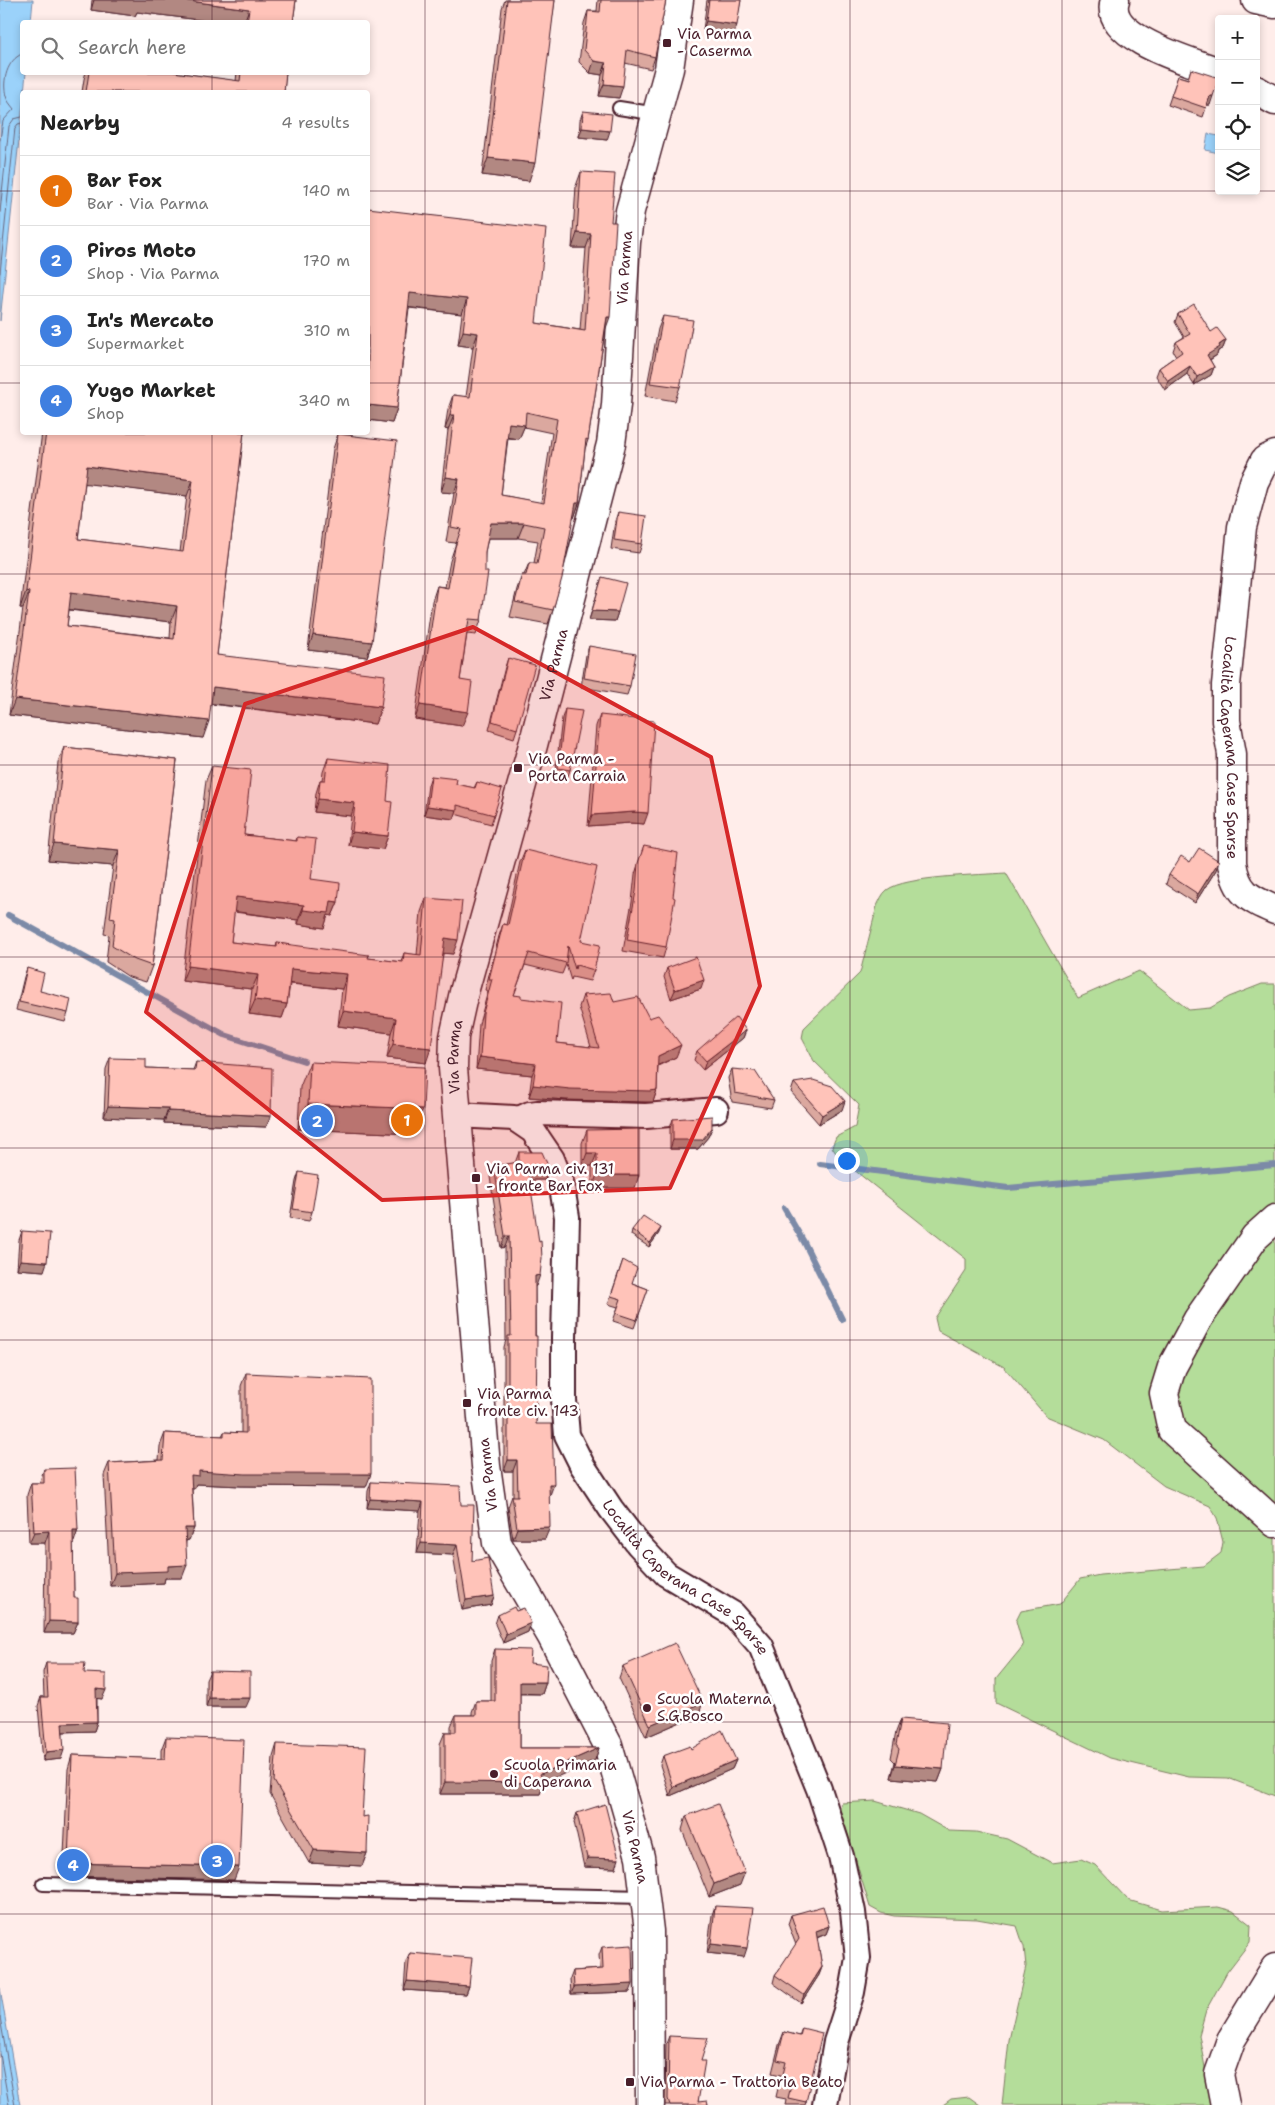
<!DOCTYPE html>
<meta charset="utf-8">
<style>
body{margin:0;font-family:"Shantell Sans",sans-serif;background:#f2f2f2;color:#222}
.controls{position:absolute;right:15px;top:15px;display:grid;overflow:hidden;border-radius:5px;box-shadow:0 2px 8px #0003}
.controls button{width:45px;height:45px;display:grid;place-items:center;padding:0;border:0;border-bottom:1px solid #e0e0e0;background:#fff;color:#222;font:25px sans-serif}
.you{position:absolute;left:846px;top:1160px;width:18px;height:18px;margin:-12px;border:4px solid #fff;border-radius:50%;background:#1a73e8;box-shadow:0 0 0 8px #1a73e833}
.badge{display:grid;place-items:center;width:32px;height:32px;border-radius:50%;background:#0b8043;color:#fff;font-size:16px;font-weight:700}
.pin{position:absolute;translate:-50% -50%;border:2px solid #fff;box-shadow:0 1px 5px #0006}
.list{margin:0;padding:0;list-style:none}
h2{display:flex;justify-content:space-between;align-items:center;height:65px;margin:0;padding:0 20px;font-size:21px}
h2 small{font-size:16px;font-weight:400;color:#767676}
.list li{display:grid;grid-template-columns:32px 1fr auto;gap:15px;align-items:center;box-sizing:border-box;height:70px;padding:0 20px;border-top:1px solid #e0e0e0}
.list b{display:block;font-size:19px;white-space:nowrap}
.list p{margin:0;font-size:16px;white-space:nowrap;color:#767676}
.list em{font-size:16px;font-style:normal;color:#767676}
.icon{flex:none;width:28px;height:28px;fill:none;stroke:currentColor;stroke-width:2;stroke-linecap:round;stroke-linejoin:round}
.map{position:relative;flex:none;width:1275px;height:2105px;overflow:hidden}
.search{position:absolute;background:#fff;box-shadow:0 2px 8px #0003;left:20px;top:20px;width:350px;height:55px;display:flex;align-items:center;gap:12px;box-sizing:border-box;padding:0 18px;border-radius:5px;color:#767676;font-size:19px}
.panel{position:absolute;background:#fff;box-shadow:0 2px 8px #0003;left:20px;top:90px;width:350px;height:345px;border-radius:5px}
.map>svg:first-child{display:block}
</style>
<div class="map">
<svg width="1275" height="2105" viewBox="0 0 1275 2105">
<rect width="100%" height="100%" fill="#ffedea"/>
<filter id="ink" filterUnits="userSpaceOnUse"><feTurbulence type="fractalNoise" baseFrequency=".02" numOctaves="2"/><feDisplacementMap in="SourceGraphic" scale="10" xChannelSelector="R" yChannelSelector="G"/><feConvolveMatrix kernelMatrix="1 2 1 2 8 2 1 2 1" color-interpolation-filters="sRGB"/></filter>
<g filter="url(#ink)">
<path fill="#b4dd9a" stroke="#7f7e62" d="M 1006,873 L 1078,998 L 1139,971 L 1189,1010 L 1210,1008 L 1229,997 L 1262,984 L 1275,984 L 1275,1796 L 1228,1778 L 1189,1777 L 1110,1758 L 996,1703 L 996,1679 L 1023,1646 L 1016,1621 L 1021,1611 L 1060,1604 L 1080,1579 L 1100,1575 L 1204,1566 L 1221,1553 L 1223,1542 L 1217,1518 L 1210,1506 L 1164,1486 L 1104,1440 L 1046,1416 L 1004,1367 L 938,1331 L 935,1318 L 966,1271 L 966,1259 L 839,1158 L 832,1147 L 836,1137 L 855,1127 L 859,1105 L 814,1061 L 802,1038 L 804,1028 L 860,973 L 877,906 C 880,900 882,894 887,890 C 905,876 981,875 1006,873 Z
M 875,1801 L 919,1814 L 949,1831 L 976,1832 L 1007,1839 L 1052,1863 L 1081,1859 L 1095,1865 L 1128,1900 L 1162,1910 L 1218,1907 L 1233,1911 L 1251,1925 L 1250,1942 L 1227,1972 L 1206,2010 L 1199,2035 L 1212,2105 L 1002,2105 L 1009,2040 L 1026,1966 L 1024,1947 L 1017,1926 L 977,1919 L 894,1916 L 881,1913 L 870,1907 L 840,1809 L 841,1803 Z
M 969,2097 L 980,2105 L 943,2105 L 951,2099 Z"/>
<path fill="#9bd2fa" stroke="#7b8aa7" d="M 0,0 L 33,0 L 31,22 L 22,22 L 22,72 L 26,73 L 0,321 Z
M 1208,134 L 1219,136 L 1219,153 L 1205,150 Z
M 0,1988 L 20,2105 L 0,2105 Z"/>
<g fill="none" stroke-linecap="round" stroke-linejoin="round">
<path stroke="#6a677e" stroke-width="1" d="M 0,140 L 3,121 L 14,109 C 11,105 7,101 6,96 C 2,81 7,60 22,54
M 0,212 L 9,126 L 14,119 L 22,117
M 0,273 L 15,128 L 18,124 L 22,123
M 0,2017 L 15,2105
M 0,2054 L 9,2105"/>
<path stroke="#7b8aa7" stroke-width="6" d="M 8,915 L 225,1035 L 304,1061
M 820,1164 L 1008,1188 L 1275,1165
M 784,1208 L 804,1242 L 842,1319"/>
<g stroke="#4a1f2b" stroke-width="16">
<path id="service" d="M 619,108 L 657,114
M 43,1884 L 646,1897"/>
</g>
<g stroke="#4a1f2b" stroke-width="28">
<g id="minor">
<path id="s1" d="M 456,1115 L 514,1118 L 533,1131 L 552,1159 L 561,1182 L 567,1217 L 564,1338 L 564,1400 L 567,1435 L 582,1465 L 611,1509 L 638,1544 L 666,1574 L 733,1614 L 761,1646 L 819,1789 L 841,1856 L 853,1912 L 858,1958 L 852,1992 L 836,2042 L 825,2105"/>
<path d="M 517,1120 L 530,1114 L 537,1113 L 646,1116 L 716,1110"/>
</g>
</g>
<g stroke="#4a1f2b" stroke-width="31">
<g id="tertiary">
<path d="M 1115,0 C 1102,38 1193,62 1219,72"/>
<path d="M 1256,0 L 1275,4"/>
<path d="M 1256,90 L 1275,101"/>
<path id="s2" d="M 1275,455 L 1265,460 L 1254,482 L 1242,527 L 1226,685 L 1226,721 L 1232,754 L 1232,863 C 1237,893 1248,898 1275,910"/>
<path d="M 1275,1219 L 1255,1237 L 1198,1319 L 1172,1367 L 1164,1393 L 1172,1430 L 1275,1523"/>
<path d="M 1225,2105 L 1219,2074 L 1231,2040 L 1275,1968"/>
</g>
</g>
<g stroke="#4a1f2b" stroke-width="31">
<g id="primary">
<path id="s3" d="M 650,2105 L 649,1931 L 640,1857 L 608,1745 L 552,1637 L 497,1543 L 486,1466 L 453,1068 L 454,1037 L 464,992 L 533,745 L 611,444 L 616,405 L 626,242 L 630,211 L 669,69 L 679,0"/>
</g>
</g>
<use href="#service" stroke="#fff" stroke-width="12"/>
<use href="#minor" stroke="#fff" stroke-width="24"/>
<use href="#tertiary" stroke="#fff" stroke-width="28"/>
<use href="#primary" stroke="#fff" stroke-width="28"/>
</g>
<path fill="#dba89f" stroke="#4a1f2b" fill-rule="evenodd" d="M 92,0 L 296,0 L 293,22 L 215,22 L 137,12 L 135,16 L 91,10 Z
M 505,0 L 555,0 L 529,181 L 482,175 L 502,8 Z
M 598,0 L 666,0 L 655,57 L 651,69 L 625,63 L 619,98 L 599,96 L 602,75 L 590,73 L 579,62 L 584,23 L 588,11 L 597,11 Z
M 707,0 L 741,0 L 734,34 L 703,30 Z
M 1191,69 L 1210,105 L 1207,105 L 1203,117 L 1168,105 L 1178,76 L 1188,79 Z
M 86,72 L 173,72 L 236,81 L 237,72 L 286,72 L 284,92 L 82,92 L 84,79 Z
M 583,111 L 607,140 L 579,137 L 580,120 Z
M 581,172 L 611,222 L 605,331 L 588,440 L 585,449 L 579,503 L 574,518 L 573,518 L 553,610 L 548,624 L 510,617 L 517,589 L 522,575 L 524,575 L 529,563 L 534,563 L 538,541 L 518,538 L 488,538 L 485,552 L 481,620 L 476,635 L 467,634 L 460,680 L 462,726 L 415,719 L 432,601 L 437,586 L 445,587 L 450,561 L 456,543 L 446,542 L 454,493 L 441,492 L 448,430 L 445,429 L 448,409 L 453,395 L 466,397 L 473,347 L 458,345 L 462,314 L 409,308 L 397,408 L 392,423 L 368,420 L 368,208 L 536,323 L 580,330 L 586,248 L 572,248 L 576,186 ZM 524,427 L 552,433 L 541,503 L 501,495 L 508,438 L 519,439 Z
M 1178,314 L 1226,340 L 1223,348 L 1218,351 L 1217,355 L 1210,360 L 1214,367 L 1211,375 L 1194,385 L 1187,374 L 1165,390 L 1156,376 L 1159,368 L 1176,356 L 1173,351 L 1176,342 L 1184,337 L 1175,322 Z
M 663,316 L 680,387 L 675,401 L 645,396 L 658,329 Z
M 42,432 L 244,432 L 217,655 L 381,707 L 375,724 L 211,704 L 203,738 L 9,715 L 23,608 L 20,608 ZM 85,483 L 187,496 L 180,552 L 78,539 ZM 69,610 L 171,622 L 170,638 L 67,626 Z
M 338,434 L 372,642 L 367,657 L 308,650 L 333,449 Z
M 618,512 L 642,544 L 639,553 L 611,549 L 615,521 Z
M 602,577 L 618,612 L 615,621 L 589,620 Z
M 589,646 L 630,686 L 627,695 L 581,687 L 586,655 Z
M 508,658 L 517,729 L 514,738 L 489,730 L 505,667 Z
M 565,709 L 570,770 L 567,779 L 555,777 L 562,718 Z
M 600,715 L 644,824 L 630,823 L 588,826 L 596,726 Z
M 64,747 L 177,760 L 152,966 L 146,982 L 129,977 L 106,962 L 109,935 L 104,934 L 113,866 L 48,860 L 58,763 Z
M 328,758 L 387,801 L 388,836 L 383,849 L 348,845 L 351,816 L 314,812 L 316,793 L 320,780 L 322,780 L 323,772 Z
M 212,766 L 244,835 L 296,841 L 297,837 L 311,879 L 338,902 L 332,916 L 328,915 L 324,928 L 298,924 L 298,920 L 234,912 L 231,942 L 276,947 L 277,943 L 368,958 L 401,962 L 404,953 L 417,955 L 421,912 L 426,898 L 453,954 L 443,953 L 426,1063 L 387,1058 L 391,1033 L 338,1026 L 342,989 L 290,984 L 287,1004 L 282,1018 L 249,1014 L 252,989 L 182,981 L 206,780 Z
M 431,776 L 456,784 L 474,788 L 477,782 L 494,815 L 491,824 L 455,814 L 454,819 L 424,815 L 428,785 Z
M 644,846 L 666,947 L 663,958 L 623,951 L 632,902 L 635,874 Z
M 525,850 L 581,941 L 594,970 L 590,981 L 572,977 L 571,981 L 566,964 L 562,974 L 525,965 L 514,995 L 521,998 L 557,1043 L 591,1047 L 579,1007 L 583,995 L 614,1002 L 649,1018 L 676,1057 L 658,1066 L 657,1090 L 653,1102 L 646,1102 L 566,1100 L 529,1097 L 532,1075 L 476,1069 L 479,1024 L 488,991 L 485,990 L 499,936 L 503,924 L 506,925 L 520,862 Z
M 1190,862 L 1216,870 L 1195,903 L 1166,884 L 1169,875 Z
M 27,968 L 40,991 L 68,1013 L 65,1022 L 16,1010 L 24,977 Z
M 667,968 L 701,989 L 671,999 L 664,977 Z
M 746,1030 L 743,1038 L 703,1070 L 694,1060 L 697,1051 Z
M 110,1058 L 146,1068 L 193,1070 L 196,1062 L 266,1127 L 164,1123 L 164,1120 L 104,1117 L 106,1069 Z
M 310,1062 L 414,1134 L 298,1129 L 300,1087 Z
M 732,1069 L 774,1100 L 771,1108 L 732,1102 L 728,1078 Z
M 794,1083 L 842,1110 L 819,1124 L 791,1092 Z
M 673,1119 L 712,1128 L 708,1137 L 698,1149 L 670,1149 L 670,1128 Z
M 587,1130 L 635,1188 L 592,1188 L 592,1166 L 582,1166 L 582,1143 Z
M 519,1152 L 545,1180 L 530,1180 L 536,1286 L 535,1287 L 536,1424 L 550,1495 L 549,1495 L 545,1539 L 513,1539 L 508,1507 L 512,1496 L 513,1496 L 513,1471 L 504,1471 L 504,1347 L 506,1340 L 505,1247 L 501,1248 L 490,1177 L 494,1166 L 515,1163 Z
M 299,1172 L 312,1212 L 309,1221 L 290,1218 L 296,1181 Z
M 632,1230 L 659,1233 L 649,1247 L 631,1235 Z
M 22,1231 L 44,1271 L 17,1269 L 19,1240 Z
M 623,1260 L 632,1283 L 648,1289 L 634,1328 L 613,1321 L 618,1307 L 608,1304 Z
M 246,1373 L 366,1487 L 241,1486 L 196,1484 L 194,1489 L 192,1488 L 194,1528 L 189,1540 L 186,1541 L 182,1578 L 165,1578 L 164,1583 L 110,1586 L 104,1475 L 109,1463 L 159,1460 L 160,1446 L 165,1433 L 222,1436 L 224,1432 L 241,1433 L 241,1386 Z
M 44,1469 L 78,1530 L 73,1542 L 74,1598 L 78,1622 L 73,1633 L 44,1633 L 45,1543 L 29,1543 L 27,1495 L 31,1483 L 40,1483 L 40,1481 Z
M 371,1482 L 461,1505 L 472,1561 L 494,1596 L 491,1605 L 462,1610 L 453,1555 L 417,1553 L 420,1511 L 367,1508 L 368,1491 Z
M 516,1611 L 531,1623 L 528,1632 L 503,1643 L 495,1624 L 498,1615 Z
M 495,1649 L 530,1663 L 546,1682 L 542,1694 L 520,1694 L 520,1748 L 599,1748 L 595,1760 L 544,1782 L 540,1794 L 440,1794 L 440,1744 L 445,1732 L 451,1732 L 451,1726 L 456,1715 L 472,1715 L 472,1712 L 476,1701 L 491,1701 L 491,1661 Z
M 46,1663 L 84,1673 L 102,1699 L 97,1698 L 97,1722 L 94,1731 L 63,1732 L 61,1759 L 43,1761 L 38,1706 L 41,1697 L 44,1697 L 43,1672 Z
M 623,1666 L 699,1714 L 646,1737 L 619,1678 Z
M 210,1671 L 246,1707 L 206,1707 L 206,1680 Z
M 901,1719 L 943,1769 L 938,1782 L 891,1778 L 895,1762 L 891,1758 L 896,1732 Z
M 166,1737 L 234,1880 L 63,1876 L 68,1769 L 72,1755 L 161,1759 L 161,1750 Z
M 277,1744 L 362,1817 L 367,1853 L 362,1866 L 309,1863 L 270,1794 L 273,1757 Z
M 691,1749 L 736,1760 L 732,1769 L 670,1796 L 660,1765 L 663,1756 Z
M 577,1813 L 616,1868 L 584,1867 L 574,1822 Z
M 686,1816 L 740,1885 L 709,1897 L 682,1830 Z
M 715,1906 L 744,1957 L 707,1953 L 712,1915 Z
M 791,1915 L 829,1926 L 826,1934 L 817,1938 L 822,1967 L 819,1975 L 801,2003 L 773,1983 L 775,1975 L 796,1945 L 788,1924 Z
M 602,1947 L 630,1992 L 571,1994 L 570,1979 L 573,1971 L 600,1969 L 599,1955 Z
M 410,1953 L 469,1986 L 466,1994 L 404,1990 L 406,1962 Z
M 802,2028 L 806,2102 L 805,2105 L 785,2105 L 786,2099 L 776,2097 L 781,2075 L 772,2073 L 779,2045 L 784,2032 L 799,2036 Z
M 669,2036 L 701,2061 L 698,2102 L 708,2105 L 665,2105 L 666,2044 Z"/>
<path fill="#b28882" stroke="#4a1f2b" d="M 94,0 L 182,0 L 249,9 L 244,22 L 215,22 L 137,12 L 135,16 L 91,10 Z
M 706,21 L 737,25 L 734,34 L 703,30 Z
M 594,61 L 606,63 L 602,75 L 590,73 Z
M 604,84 L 623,86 L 619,98 L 599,96 Z
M 1210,96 L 1213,96 L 1210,105 L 1207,105 Z
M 582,128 L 610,131 L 607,140 L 579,137 Z
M 488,158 L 535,163 L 529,181 L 482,175 Z
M 577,233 L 591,234 L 586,248 L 572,248 Z
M 410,293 L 467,299 L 462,314 L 405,307 Z
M 607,317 L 610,317 L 605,331 Z
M 463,331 L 478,333 L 473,347 L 458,345 Z
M 1226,340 L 1223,348 L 1218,351 L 1217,355 L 1204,363 L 1207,355 Z
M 1190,366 L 1187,374 L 1165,390 L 1168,381 Z
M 1214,367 L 1211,375 L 1194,385 L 1197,377 Z
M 368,405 L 397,408 L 392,423 L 368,420 Z
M 450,415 L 454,415 L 448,430 L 445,429 Z
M 509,423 L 525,425 L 519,439 L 504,437 Z
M 87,466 L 193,480 L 187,496 L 81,483 Z
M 446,477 L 459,479 L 454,493 L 441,492 Z
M 576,503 L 579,503 L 574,518 L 570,518 Z
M 491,523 L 524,523 L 518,538 L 486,538 Z
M 26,591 L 29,592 L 23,608 L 20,608 Z
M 71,592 L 177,606 L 171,622 L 65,609 Z
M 592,611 L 618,612 L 615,621 L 589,620 Z
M 313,635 L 372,642 L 367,657 L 308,650 Z
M 213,687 L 381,707 L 375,724 L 207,703 Z
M 15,699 L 209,721 L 203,738 L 9,715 Z
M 420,705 L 468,712 L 462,726 L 415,719 Z
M 318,799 L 355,803 L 351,816 L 314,812 Z
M 427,806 L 457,810 L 454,819 L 424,815 Z
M 634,812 L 648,813 L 644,824 L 630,823 L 588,826 L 592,815 Z
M 352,832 L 388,836 L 383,849 L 348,845 Z
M 54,844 L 119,850 L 113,866 L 48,860 Z
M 1219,861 L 1216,870 L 1195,903 L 1198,894 Z
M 236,897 L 304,905 L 298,920 L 231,911 Z
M 331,901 L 338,902 L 332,916 L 328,915 L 324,928 L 298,924 L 303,910 Z
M 445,938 L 458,940 L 453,954 L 440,953 Z
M 188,966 L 258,975 L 252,989 L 182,981 Z
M 291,969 L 347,974 L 342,989 L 286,983 Z
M 704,980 L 701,989 L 671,999 L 675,990 Z
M 255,1000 L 287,1004 L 282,1018 L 249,1014 Z
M 343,1011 L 396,1018 L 391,1033 L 338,1026 Z
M 746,1030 L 743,1038 L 703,1070 L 706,1061 Z
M 393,1044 L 431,1048 L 426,1063 L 387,1058 Z
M 681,1045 L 676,1057 L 654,1067 L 658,1056 Z
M 480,1057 L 536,1064 L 532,1075 L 476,1069 Z
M 533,1085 L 657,1090 L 653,1102 L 646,1102 L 566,1100 L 529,1097 Z
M 845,1101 L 842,1110 L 819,1124 L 822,1115 Z
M 308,1104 L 423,1109 L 414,1134 L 298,1129 Z
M 108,1106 L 168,1108 L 164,1120 L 104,1117 Z
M 168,1111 L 271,1116 L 266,1127 L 164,1123 Z
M 712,1128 L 708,1137 L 698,1149 L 670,1149 L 673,1140 Z
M 587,1153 L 597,1153 L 592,1166 L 582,1166 Z
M 549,1168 L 545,1180 L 524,1180 L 528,1169 Z
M 597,1175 L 639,1175 L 635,1188 L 592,1188 Z
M 661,1228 L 659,1233 L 649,1247 L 650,1243 Z
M 505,1236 L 509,1236 L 505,1247 L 501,1248 Z
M 20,1260 L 47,1262 L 44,1271 L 17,1269 Z
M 540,1275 L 536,1286 L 530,1288 L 535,1276 Z
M 508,1460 L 517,1460 L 513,1471 L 504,1471 Z
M 199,1471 L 371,1474 L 366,1487 L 241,1486 L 196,1484 L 194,1489 L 186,1488 L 191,1475 Z
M 549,1484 L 554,1484 L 550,1495 L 545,1495 Z
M 370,1499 L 423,1502 L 420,1511 L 367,1508 Z
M 550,1527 L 545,1539 L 513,1539 L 517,1528 Z
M 185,1528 L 194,1528 L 189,1540 L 180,1541 Z
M 73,1530 L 78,1530 L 74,1542 L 69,1542 Z
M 49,1531 L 45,1543 L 29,1543 L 34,1532 Z
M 421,1543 L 457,1545 L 453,1555 L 417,1553 Z
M 187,1565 L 182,1578 L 165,1578 L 164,1583 L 110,1586 L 115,1573 L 168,1566 Z
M 494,1596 L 491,1605 L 462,1610 L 466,1600 Z
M 49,1621 L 78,1622 L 73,1633 L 44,1633 Z
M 531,1623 L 528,1632 L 503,1643 L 506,1634 Z
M 520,1682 L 546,1682 L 542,1694 L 516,1693 Z
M 96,1689 L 106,1690 L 102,1699 L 93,1698 Z
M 209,1698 L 250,1698 L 246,1707 L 206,1707 Z
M 703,1702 L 699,1714 L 646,1737 L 650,1725 Z
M 97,1722 L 94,1731 L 58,1732 L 62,1723 Z
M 599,1748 L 595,1760 L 543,1783 L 544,1783 L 540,1794 L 440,1794 L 445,1782 L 540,1774 Z
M 64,1750 L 61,1759 L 43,1761 L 46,1752 Z
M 736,1760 L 732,1769 L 670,1796 L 673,1787 Z
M 895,1765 L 943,1769 L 938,1782 L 891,1778 Z
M 314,1850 L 367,1853 L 362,1866 L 309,1863 Z
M 587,1858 L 619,1859 L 616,1868 L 584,1867 Z
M 68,1863 L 239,1867 L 234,1880 L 63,1876 Z
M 745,1872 L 740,1885 L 709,1897 L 714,1884 Z
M 829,1926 L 826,1934 L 813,1939 L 816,1931 Z
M 711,1944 L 747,1948 L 744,1957 L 707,1953 Z
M 822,1967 L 819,1975 L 801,2003 L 804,1995 Z
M 407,1981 L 469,1986 L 466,1994 L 404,1990 Z
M 633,1984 L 630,1992 L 571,1994 L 574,1987 Z"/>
<path fill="#ffc3b9" stroke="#4a1f2b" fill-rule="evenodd" d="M 182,0 L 296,0 L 293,22 L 247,22 L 249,9 Z
M 507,0 L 555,0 L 535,163 L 488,158 Z
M 601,0 L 666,0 L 655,57 L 627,50 L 623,86 L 604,84 L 606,63 L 594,61 L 584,50 L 588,11 L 600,12 Z
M 709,0 L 741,0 L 737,25 L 706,21 Z
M 1191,69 L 1219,78 L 1213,96 L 1210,96 L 1206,108 L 1171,96 L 1178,76 L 1188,79 Z
M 89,72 L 173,72 L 240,81 L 241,72 L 286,72 L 284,92 L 86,92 Z
M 583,111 L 612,114 L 610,131 L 582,128 Z
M 581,172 L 615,174 L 611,222 L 616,222 L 610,317 L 607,317 L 588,440 L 586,439 L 579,503 L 576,503 L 562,578 L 553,610 L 515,602 L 522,575 L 526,575 L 529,563 L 537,564 L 544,527 L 524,523 L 491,523 L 485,552 L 485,572 L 488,572 L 481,620 L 469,619 L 460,680 L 472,682 L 468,712 L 420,705 L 437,586 L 448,588 L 455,547 L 461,529 L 451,527 L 459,479 L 446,477 L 454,415 L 450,415 L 453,395 L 470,397 L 478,333 L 463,331 L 467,299 L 410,293 L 397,408 L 368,405 L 368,208 L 546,229 L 536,323 L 585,331 L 591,234 L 577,233 ZM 526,412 L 557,419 L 544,503 L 501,495 L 509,423 L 525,425 Z
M 1194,304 L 1211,332 L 1217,328 L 1226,340 L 1219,345 L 1220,347 L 1207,355 L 1214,367 L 1197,377 L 1190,366 L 1168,381 L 1159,368 L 1182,352 L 1176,342 L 1190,334 L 1178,314 Z
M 663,316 L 693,320 L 685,366 L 680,387 L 650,383 Z
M 46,432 L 244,432 L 217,655 L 385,675 L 381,707 L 213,687 L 209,721 L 15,699 L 29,592 L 26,591 ZM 87,466 L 193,480 L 183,552 L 78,539 ZM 71,592 L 177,606 L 174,639 L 67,626 Z
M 338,434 L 397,441 L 372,642 L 313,635 Z
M 618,512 L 646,516 L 642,544 L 614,540 Z
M 602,577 L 626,583 L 618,612 L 592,611 Z
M 589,646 L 636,654 L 630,686 L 584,678 Z
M 508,658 L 535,665 L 517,729 L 492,721 Z
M 565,709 L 582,711 L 570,770 L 558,768 Z
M 600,715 L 654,721 L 648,813 L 634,812 L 592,815 Z
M 64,747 L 177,760 L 152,966 L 135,960 L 112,946 L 115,919 L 110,918 L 119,850 L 54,844 Z
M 328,758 L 390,765 L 387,801 L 392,802 L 388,836 L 352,832 L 355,803 L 318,799 L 320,780 L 325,780 Z
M 212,766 L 251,770 L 244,835 L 297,841 L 297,837 L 316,839 L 311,879 L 340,883 L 338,902 L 331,901 L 329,913 L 303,910 L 304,905 L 236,897 L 231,942 L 277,947 L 277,943 L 369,955 L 368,958 L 403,962 L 404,953 L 421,955 L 426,898 L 462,901 L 458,940 L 445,938 L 431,1048 L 393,1044 L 396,1018 L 343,1011 L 347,974 L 291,969 L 287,1004 L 255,1000 L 258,975 L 188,966 Z
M 431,776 L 457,779 L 456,784 L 475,788 L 477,782 L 502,789 L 494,815 L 457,805 L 457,810 L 427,806 Z
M 644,846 L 678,853 L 673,897 L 675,898 L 666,947 L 627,940 L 636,891 L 638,863 Z
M 1199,848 L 1219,861 L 1198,894 L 1169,875 L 1181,856 L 1190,862 Z
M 525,850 L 597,867 L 581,941 L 600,945 L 594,970 L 576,965 L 575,969 L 568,946 L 566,963 L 529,953 L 514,995 L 521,996 L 521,998 L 561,1003 L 557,1043 L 599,1048 L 583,995 L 611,993 L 614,1002 L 638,997 L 649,1018 L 658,1015 L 681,1045 L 658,1056 L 657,1090 L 650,1091 L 570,1089 L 533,1085 L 536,1064 L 480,1057 L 483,1013 L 492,979 L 489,979 L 503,924 L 508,925 Z
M 696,957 L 704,980 L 675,990 L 667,968 Z
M 27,968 L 44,973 L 40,991 L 71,999 L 68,1013 L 19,1002 Z
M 736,1017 L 746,1030 L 706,1061 L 697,1051 Z
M 110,1058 L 146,1059 L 146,1068 L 195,1070 L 196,1062 L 272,1068 L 271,1116 L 168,1111 L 168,1108 L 108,1106 Z
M 310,1062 L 425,1067 L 423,1109 L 308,1104 Z
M 732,1069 L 755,1071 L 774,1100 L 735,1093 Z
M 813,1080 L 832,1086 L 845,1101 L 822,1115 L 794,1083 Z
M 712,1116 L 712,1128 L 702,1140 L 673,1140 L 673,1119 Z
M 639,1129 L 639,1175 L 597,1175 L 597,1153 L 587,1153 L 587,1130 Z
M 519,1152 L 542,1152 L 549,1168 L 528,1169 L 539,1242 L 541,1241 L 542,1258 L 540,1275 L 535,1276 L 535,1336 L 537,1336 L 536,1424 L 552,1424 L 554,1484 L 549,1484 L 550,1527 L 517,1528 L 512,1496 L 518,1496 L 517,1460 L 508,1460 L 508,1336 L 511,1336 L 509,1236 L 505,1236 L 494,1166 L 519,1162 Z
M 299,1172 L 318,1175 L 312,1212 L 293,1209 Z
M 643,1216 L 661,1228 L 650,1243 L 632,1230 Z
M 22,1231 L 50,1233 L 47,1262 L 20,1260 Z
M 623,1260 L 637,1268 L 632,1283 L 648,1289 L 637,1320 L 616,1313 L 621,1299 L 611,1296 Z
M 246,1373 L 371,1379 L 371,1474 L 245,1474 L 199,1471 L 199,1476 L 191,1475 L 194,1528 L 185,1528 L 187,1565 L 168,1566 L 168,1571 L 115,1573 L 109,1463 L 163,1460 L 165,1433 L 224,1436 L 224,1432 L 246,1433 Z
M 75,1468 L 78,1530 L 73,1530 L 74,1598 L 78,1598 L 78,1622 L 49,1621 L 49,1531 L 34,1532 L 31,1483 L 44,1483 L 44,1469 Z
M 371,1482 L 460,1486 L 461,1505 L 474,1505 L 472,1561 L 488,1558 L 494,1596 L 466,1600 L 457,1545 L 421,1543 L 423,1502 L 370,1499 Z
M 514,1607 L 516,1611 L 524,1608 L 531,1623 L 506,1634 L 498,1615 Z
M 675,1643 L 703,1702 L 650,1725 L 623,1666 Z
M 495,1649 L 531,1650 L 530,1663 L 547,1665 L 546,1682 L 520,1682 L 520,1748 L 599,1748 L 540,1774 L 544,1783 L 445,1782 L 445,1732 L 456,1732 L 456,1715 L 476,1715 L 476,1701 L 495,1701 Z
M 46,1663 L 85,1663 L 84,1673 L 106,1674 L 106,1690 L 96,1689 L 97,1722 L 62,1723 L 64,1750 L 46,1752 L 41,1697 L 48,1697 Z
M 210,1671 L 250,1672 L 250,1698 L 209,1698 Z
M 901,1719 L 947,1723 L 943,1769 L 895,1765 L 899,1749 L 896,1745 Z
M 722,1730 L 736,1760 L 673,1787 L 663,1756 L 690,1746 L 691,1749 Z
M 166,1737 L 244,1740 L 239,1867 L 68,1863 L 72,1755 L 165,1759 Z
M 277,1744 L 366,1747 L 362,1817 L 368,1816 L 367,1853 L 314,1850 L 274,1781 Z
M 605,1804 L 619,1859 L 587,1858 L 577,1813 Z
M 718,1804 L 745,1872 L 714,1884 L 686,1816 Z
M 715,1906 L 753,1908 L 747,1948 L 711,1944 Z
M 823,1906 L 829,1926 L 816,1931 L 822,1967 L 804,1995 L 775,1975 L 799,1939 L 791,1915 Z
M 632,1945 L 633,1984 L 574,1987 L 573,1971 L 603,1969 L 602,1947 Z
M 410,1953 L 472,1958 L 469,1986 L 407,1981 Z
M 802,2028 L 822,2033 L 806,2102 L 788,2098 L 791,2086 L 781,2083 L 786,2062 L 777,2060 L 784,2032 L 800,2036 Z
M 669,2036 L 708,2038 L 701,2061 L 705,2061 L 698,2102 L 707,2101 L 708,2105 L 670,2105 L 668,2099 Z"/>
</g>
<path fill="#d62828" fill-opacity="0.2" stroke="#d62828" stroke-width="4" stroke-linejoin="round" d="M 473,627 L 711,757 L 760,986 L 670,1188 L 382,1200 L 146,1012 L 245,704 Z"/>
<path fill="none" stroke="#4a1f2b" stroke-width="1" stroke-opacity="0.55" d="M 212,0 L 212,22M 425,0 L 425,2105M 638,0 L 638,2105M 850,0 L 850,2105M 1062,0 L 1062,2105M 212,72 L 212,92M 0,191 L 22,191M 368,191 L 1275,191M 0,383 L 22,383M 368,383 L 1275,383M 212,432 L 212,2105M 0,574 L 1275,574M 0,765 L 1275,765M 0,957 L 1275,957M 0,1148 L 1275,1148M 0,1340 L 1275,1340M 0,1531 L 1275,1531M 0,1722 L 1275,1722M 0,1914 L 1275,1914"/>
<g fill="#4a1f2b" stroke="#fff" stroke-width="2">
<rect x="662" y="38" width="10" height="10" rx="2.5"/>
<rect x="513" y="763" width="10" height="10" rx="2.5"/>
<rect x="471" y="1173" width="10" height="10" rx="2.5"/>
<rect x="462" y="1398" width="10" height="10" rx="2.5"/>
<circle cx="647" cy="1708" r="5"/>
<circle cx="494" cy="1774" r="5"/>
<rect x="625" y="2077" width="10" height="10" rx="2.5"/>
</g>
<g text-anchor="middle" stroke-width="5" stroke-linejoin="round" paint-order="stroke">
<g font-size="15" fill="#4a1f2b" stroke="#fff" text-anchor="start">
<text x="677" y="39">Via Parma<tspan x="677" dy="17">- Caserma</tspan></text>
<text x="528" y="764">Via Parma -<tspan x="528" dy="17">Porta Carraia</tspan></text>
<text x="486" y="1174">Via Parma civ. 131<tspan x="486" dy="17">- fronte Bar Fox</tspan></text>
<text x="477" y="1399">Via Parma<tspan x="477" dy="17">fronte civ. 143</tspan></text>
<text x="657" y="1704">Scuola Materna<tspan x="657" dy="17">S.G.Bosco</tspan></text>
<text x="504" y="1770">Scuola Primaria<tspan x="504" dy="17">di Caperana</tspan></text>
<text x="640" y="2087">Via Parma - Trattoria Beato</text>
</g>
<g font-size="15" fill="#4a1f2b" stroke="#fff">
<text dy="5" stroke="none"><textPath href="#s3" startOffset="1894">Via Parma</textPath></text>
<text dy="5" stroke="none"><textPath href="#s3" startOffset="1489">Via Parma</textPath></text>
<text dy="5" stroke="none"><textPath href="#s2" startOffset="304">Località Caperana Case Sparse</textPath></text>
<text dy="5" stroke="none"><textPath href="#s3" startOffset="1084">Via Parma</textPath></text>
<text transform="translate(488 1475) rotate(-97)" y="5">Via Parma</text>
<text dy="5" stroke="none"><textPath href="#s1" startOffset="582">Località Caperana Case Sparse</textPath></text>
<text transform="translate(635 1847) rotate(77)" y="5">Via Parma</text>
</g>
</g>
</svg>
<div class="controls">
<button>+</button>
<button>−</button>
<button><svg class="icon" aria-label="locate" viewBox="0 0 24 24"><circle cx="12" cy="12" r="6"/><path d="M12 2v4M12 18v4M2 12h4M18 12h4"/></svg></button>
<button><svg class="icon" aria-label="layers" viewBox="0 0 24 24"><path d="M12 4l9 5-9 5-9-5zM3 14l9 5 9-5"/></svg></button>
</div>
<div class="you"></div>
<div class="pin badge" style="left:407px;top:1120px;background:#e8710a">1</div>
<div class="pin badge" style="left:317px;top:1121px;background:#3f7fe0">2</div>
<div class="pin badge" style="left:217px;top:1861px;background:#3f7fe0">3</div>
<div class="pin badge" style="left:73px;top:1865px;background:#3f7fe0">4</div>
<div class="search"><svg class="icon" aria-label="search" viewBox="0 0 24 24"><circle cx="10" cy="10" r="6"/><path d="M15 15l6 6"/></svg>Search here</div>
<section class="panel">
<h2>Nearby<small>4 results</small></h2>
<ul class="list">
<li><span class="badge" style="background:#e8710a">1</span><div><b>Bar Fox</b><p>Bar · Via Parma</p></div><em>140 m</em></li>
<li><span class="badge" style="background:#3f7fe0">2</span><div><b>Piros Moto</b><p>Shop · Via Parma</p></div><em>170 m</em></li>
<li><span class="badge" style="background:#3f7fe0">3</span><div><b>In's Mercato</b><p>Supermarket</p></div><em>310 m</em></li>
<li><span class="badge" style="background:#3f7fe0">4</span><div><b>Yugo Market</b><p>Shop</p></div><em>340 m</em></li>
</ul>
</section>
</div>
